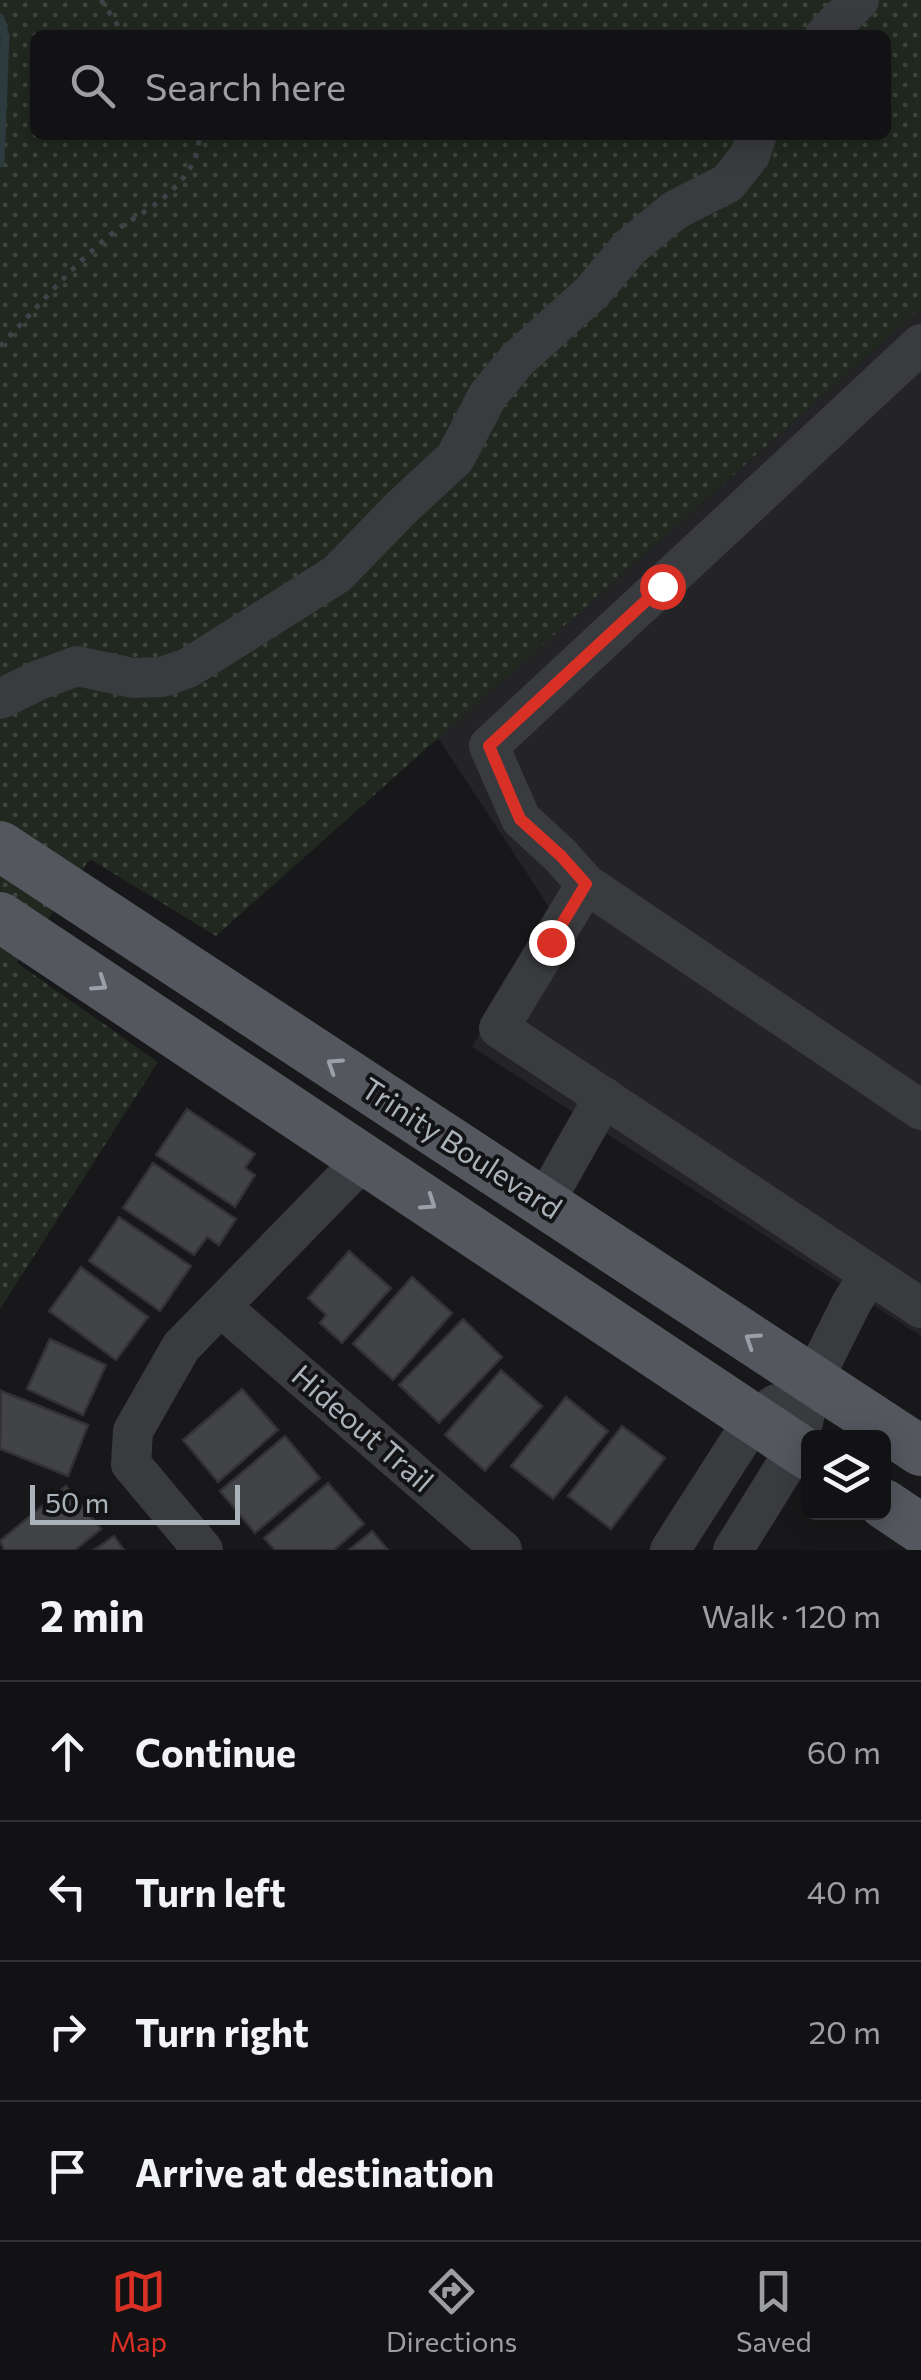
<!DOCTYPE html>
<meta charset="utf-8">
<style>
body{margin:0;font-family:Commissioner,sans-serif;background:#1f2022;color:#f1f3f6}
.controls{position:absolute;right:30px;bottom:30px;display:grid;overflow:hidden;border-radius:15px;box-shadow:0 5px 25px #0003}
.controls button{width:90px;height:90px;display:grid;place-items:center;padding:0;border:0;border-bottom:2px solid #313234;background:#121214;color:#f1f3f6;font:50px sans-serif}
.scale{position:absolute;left:30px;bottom:25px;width:210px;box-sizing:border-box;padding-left:10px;border:5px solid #aab2ba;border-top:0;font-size:28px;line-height:35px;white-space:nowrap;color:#aab2ba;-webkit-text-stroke:8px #131315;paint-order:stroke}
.stop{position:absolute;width:30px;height:30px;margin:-22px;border:8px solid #d93025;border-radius:50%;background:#fff}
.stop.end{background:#d93025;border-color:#fff;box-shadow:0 2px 10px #0008}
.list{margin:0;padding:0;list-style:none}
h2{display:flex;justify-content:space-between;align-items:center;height:130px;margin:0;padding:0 40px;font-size:42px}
h2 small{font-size:32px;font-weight:400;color:#9c9ea0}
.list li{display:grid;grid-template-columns:65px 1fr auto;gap:30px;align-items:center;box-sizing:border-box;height:140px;padding:0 40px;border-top:2px solid #313234}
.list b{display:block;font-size:38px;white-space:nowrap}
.list em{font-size:32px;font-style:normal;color:#9c9ea0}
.icon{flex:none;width:55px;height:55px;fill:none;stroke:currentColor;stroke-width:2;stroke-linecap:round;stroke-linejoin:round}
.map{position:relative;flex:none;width:921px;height:1550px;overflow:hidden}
.search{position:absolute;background:#121214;box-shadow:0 5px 25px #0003;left:30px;right:30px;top:30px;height:110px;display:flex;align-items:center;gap:25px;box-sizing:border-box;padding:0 35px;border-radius:15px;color:#9c9ea0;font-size:38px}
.sheet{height:690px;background:#121214}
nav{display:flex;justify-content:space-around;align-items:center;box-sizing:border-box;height:140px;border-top:2px solid #313234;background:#121214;font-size:28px;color:#9c9ea0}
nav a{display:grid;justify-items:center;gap:5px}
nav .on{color:#d93025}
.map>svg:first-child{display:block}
</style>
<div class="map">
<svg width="921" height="1550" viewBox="0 0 921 1550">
<defs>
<pattern id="grass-dots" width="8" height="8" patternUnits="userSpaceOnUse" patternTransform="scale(2.5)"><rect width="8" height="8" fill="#20281f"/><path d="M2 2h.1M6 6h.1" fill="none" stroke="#3e453d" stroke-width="1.8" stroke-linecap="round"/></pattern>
</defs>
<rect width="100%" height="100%" fill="#18181a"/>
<path fill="#242427" d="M 921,308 L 921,1336 L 472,1047 L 553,913 L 438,738 Z"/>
<path fill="url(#grass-dots)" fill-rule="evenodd" d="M 0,0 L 921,0 L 921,308 L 216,936 L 90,859 L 17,963 L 158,1062 L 0,1309 ZM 35,35 L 886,35 L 886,135 L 35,135 Z"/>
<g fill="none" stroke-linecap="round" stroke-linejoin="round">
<path stroke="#2d3a3e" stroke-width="9" d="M 0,18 L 5,37 L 0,163"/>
</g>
<path fill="#424347" stroke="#323236" stroke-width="2.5" d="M 187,1109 L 255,1154 L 245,1168 L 255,1175 L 235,1207 L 156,1155 Z
M 153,1163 L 236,1219 L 219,1245 L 207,1237 L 194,1255 L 123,1208 Z
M 119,1217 L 191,1266 L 160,1311 L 89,1261 Z
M 349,1251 L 391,1288 L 342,1343 L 320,1323 L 326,1315 L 308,1298 Z
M 81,1267 L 148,1317 L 116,1360 L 49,1311 Z
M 412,1277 L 452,1313 L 393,1380 L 353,1344 Z
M 463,1319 L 502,1357 L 439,1423 L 399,1385 Z
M 50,1339 L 106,1365 L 83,1415 L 27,1389 Z
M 501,1370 L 542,1406 L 485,1471 L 445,1435 Z
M 242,1389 L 278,1430 L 218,1482 L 183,1440 Z
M 1,1391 L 88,1425 L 68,1476 L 0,1449 Z
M 566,1397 L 608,1431 L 553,1499 L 511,1466 Z
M 622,1426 L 665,1458 L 611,1529 L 568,1496 Z
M 285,1436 L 320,1478 L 255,1533 L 220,1491 Z
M 328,1483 L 364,1524 L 334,1550 L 275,1550 L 264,1538 Z
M 66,1486 L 101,1529 L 75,1550 L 4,1550 L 0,1541 Z
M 372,1531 L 388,1550 L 349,1550 Z
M 114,1536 L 124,1550 L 94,1550 Z"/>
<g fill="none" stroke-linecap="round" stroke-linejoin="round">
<path stroke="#3f4246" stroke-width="5" stroke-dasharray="5 8" stroke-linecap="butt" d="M 101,0 L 124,35
M 0,346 C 36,309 70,268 110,235 C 130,219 155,208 173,189 C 188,175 200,156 199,135"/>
<path stroke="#393b3f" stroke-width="40" d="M 825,35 L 859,0
M 921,344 L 489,746 L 521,819 L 561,856 L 586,884 L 499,1028 L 921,1308
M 0,699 L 39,680 L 77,666 L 133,678 L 162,677 L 188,668 L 337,574 L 400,509 L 455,458 L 488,395 L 517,360 L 592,292 L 630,247 L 675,210 L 728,183 L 750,155 L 757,135
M 586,884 L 921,1110
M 544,1203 L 604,1097
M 221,1307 L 502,1550
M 203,1550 L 131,1464 L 133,1431 L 181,1347 L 364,1159
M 670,1550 L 754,1419 L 776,1404
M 733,1550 L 797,1447 L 813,1380 L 852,1302 L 870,1274"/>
<path stroke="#54585e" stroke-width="50" d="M 0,846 L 921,1451
M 0,917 L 808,1455
M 884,1504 L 921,1529"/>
</g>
<defs><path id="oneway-chevron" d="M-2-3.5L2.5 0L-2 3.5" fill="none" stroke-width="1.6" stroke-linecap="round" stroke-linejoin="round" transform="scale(2.5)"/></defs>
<g stroke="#99a0a8">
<use href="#oneway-chevron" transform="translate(100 984) rotate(34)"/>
<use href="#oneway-chevron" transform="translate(334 1065) rotate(-147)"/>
<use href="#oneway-chevron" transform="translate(429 1203) rotate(34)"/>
<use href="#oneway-chevron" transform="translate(752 1340) rotate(-147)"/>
</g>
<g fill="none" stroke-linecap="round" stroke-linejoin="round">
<path stroke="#d93025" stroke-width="12" d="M 551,942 L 586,884 L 561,856 L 520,819 L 489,746 L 662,586"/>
</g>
<g text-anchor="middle" stroke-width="8" stroke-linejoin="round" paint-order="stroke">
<g font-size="30" fill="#aab2ba" stroke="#131315">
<text transform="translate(461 1149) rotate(33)" y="10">Trinity Boulevard</text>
<text transform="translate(362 1429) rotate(41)" y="10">Hideout Trail</text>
</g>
</g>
</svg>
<div class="controls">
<button><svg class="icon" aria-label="layers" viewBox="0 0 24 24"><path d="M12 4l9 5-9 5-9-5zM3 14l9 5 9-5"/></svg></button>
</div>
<div class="scale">50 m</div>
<div class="stop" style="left:662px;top:586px"></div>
<div class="stop end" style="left:551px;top:942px"></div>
<div class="search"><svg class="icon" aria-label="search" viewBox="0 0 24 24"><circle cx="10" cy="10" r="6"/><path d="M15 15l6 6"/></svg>Search here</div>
</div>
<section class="sheet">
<h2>2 min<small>Walk · 120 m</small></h2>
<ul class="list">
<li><svg class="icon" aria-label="ahead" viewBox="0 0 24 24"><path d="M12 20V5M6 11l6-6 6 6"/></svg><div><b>Continue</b></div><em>60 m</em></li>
<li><svg class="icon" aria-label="left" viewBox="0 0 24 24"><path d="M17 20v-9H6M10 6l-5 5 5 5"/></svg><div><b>Turn left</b></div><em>40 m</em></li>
<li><svg class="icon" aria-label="right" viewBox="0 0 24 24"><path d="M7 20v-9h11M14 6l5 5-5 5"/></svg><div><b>Turn right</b></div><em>20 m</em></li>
<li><svg class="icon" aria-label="arrive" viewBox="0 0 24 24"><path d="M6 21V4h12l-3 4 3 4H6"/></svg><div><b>Arrive at destination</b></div></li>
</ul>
</section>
<nav>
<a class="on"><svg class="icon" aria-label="map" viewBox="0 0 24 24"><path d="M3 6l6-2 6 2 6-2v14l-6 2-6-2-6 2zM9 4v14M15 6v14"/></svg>Map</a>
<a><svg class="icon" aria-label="directions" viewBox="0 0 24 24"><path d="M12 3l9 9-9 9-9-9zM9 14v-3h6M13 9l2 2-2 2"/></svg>Directions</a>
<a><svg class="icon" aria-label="saved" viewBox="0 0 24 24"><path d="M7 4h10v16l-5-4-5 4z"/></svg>Saved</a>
</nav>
